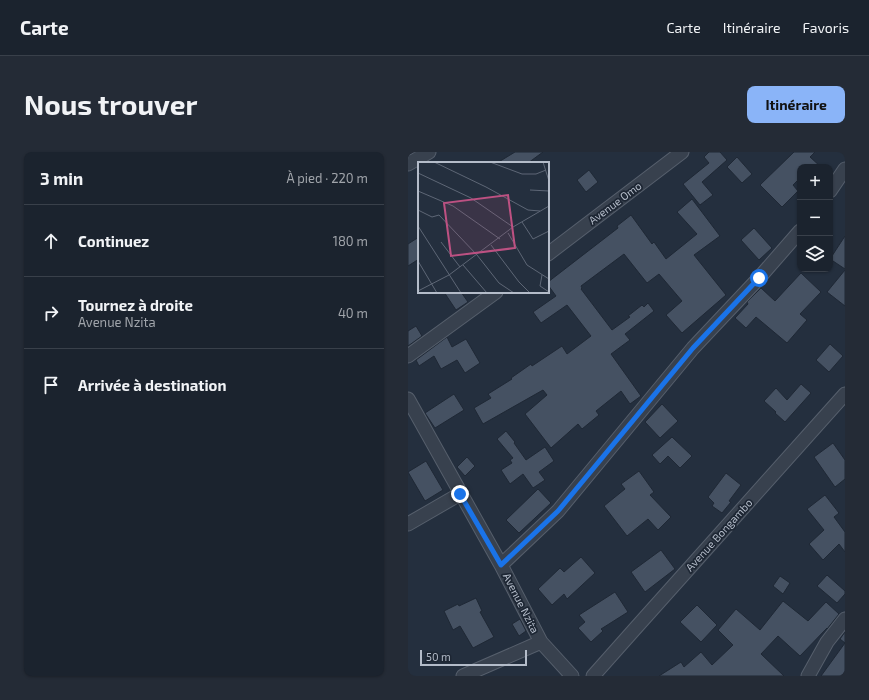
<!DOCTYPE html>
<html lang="fr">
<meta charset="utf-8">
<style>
body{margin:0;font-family:"Exo 2",sans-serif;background:#242b36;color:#f1f3f6}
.controls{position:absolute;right:12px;top:12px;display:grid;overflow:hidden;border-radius:8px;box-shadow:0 1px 3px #0004}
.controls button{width:36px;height:36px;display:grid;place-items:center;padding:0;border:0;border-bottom:1px solid #39404a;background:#1b232e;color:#f1f3f6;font:20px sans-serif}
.scale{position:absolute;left:12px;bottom:10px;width:107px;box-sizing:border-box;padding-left:4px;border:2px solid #b4bcc9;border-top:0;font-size:11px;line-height:14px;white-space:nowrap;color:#b4bcc9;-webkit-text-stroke:3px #1d2633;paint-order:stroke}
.stop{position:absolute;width:12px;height:12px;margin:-9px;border:3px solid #1a73e8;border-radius:50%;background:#fff}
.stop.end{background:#1a73e8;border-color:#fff;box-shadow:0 1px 4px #0008}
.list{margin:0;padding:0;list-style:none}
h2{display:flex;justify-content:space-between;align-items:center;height:52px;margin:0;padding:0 16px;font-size:17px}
h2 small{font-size:13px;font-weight:400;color:#a0a4aa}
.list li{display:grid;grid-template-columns:26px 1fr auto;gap:12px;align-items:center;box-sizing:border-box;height:72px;padding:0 16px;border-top:1px solid #39404a}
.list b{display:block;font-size:15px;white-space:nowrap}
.list p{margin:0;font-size:13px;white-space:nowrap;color:#a0a4aa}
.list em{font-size:13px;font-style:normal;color:#a0a4aa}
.icon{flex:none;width:22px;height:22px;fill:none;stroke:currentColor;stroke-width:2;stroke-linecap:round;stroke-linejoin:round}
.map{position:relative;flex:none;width:437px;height:524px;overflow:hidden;border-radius:8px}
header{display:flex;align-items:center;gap:24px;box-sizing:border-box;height:56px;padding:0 20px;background:#1b232e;border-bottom:1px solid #39404a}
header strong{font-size:19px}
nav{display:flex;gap:22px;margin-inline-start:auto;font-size:14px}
.intro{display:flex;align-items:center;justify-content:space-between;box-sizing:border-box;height:96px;padding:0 24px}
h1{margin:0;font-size:28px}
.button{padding:10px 18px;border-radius:8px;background:#8ab4f8;color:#111;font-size:14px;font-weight:700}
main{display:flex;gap:24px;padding:0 24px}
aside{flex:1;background:#1b232e;border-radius:8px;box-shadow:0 1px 3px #0004}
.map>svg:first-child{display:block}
</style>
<header>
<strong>Carte</strong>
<nav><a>Carte</a><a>Itinéraire</a><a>Favoris</a></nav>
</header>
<div class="intro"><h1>Nous trouver</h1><a class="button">Itinéraire</a></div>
<main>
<aside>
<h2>3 min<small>À pied · 220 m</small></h2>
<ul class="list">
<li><svg class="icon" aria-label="ahead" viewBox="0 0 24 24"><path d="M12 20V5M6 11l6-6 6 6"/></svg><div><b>Continuez</b></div><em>180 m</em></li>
<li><svg class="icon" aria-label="right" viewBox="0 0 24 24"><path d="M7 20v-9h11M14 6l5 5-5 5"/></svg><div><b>Tournez à droite</b><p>Avenue Nzita</p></div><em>40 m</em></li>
<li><svg class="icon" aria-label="arrive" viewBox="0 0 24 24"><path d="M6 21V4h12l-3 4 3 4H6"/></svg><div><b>Arrivée à destination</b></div></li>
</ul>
</aside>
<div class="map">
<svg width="437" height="524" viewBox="0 0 437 524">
<rect width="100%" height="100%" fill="#242f3e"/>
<path fill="#455162" stroke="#1f2835" d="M 107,0 L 135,0 L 120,11 L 89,11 Z
M 301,0 L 312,0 L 319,8 L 294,30 L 305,43 L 292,53 L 275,32 L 301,11 L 296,5 Z
M 386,0 L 407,0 L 402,5 L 413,15 L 392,15 L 392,26 L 385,33 L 390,39 L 374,55 L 352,33 Z
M 329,5 L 344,22 L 334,31 L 319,15 Z
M 181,18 L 190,30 L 178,40 L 169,28 Z
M 284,47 L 312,84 L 286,103 L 318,143 L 274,181 L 258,163 L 274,149 L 251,122 L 239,131 L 216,102 L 173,134 L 174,136 L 173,137 L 204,178 L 222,165 L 220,164 L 234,153 L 236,155 L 240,151 L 246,159 L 217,182 L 222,188 L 203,202 L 233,244 L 222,252 L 213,239 L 188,259 L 191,263 L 174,277 L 170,272 L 143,296 L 117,262 L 139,243 L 135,238 L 75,272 L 66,256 L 83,246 L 80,242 L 104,227 L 103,226 L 123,212 L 124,214 L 154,194 L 159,202 L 183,184 L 159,153 L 133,171 L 125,160 L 148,144 L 140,133 L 140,130 L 210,76 L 209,74 L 223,63 L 244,92 L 246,90 L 258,107 L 289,82 L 269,60 Z
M 346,76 L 364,96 L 351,108 L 333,88 Z
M 437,84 L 437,117 L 422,107 Z
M 11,85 L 11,107 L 0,114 L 0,92 Z
M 437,118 L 437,154 L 419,140 Z
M 393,121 L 413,140 L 392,162 L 399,168 L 379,191 L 348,165 L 338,176 L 327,166 L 340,152 L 339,150 L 353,136 L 367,149 Z
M 36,140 L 53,140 L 60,150 L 48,158 Z
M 8,174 L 14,184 L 0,194 L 0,179 Z
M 39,185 L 44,195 L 58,187 L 72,211 L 57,221 L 49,208 L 33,217 L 26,204 L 11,214 L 8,208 Z
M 422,192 L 435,204 L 421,220 L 408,208 Z
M 393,232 L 403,241 L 377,270 L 367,261 L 368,260 L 356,249 L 368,236 L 379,248 Z
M 46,242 L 56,258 L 27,276 L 17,261 Z
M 254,252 L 270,269 L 252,286 L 237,270 Z
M 98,279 L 107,290 L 106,291 L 118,308 L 137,295 L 146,309 L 131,320 L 137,328 L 125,336 L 115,322 L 102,332 L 93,318 L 104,311 L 102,308 L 105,306 L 89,287 Z
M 264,285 L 284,304 L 272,316 L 260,304 L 252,312 L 244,303 Z
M 425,291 L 437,308 L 437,327 L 427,335 L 406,305 Z
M 59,305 L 67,314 L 57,324 L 49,315 Z
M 18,309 L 35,338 L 17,349 L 0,320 Z
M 231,319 L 246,340 L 242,343 L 263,365 L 250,378 L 240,367 L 219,384 L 196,354 L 217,337 L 213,332 Z
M 318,321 L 333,333 L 321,349 L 323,350 L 314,361 L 304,354 L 306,351 L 300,345 Z
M 130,337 L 143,351 L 111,381 L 98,368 Z
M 417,343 L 431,361 L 426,365 L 437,380 L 437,400 L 431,392 L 415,408 L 401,392 L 416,378 L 399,357 Z
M 253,398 L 267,417 L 237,440 L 223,420 Z
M 173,405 L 187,421 L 159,447 L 156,442 L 144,453 L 130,437 L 152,416 L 156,420 Z
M 419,423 L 437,439 L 437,442 L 429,451 L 409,434 Z
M 372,424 L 382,431 L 375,442 L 365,434 Z
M 207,440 L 220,460 L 193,477 L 195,479 L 183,490 L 170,476 L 177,470 L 171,463 Z
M 68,446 L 74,459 L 72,460 L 86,485 L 65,496 L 52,474 L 45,478 L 36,459 L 50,452 L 51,454 Z
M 375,449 L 400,469 L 418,450 L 431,462 L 419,477 L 419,476 L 392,504 L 370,484 L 353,502 L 376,524 L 251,524 L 273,510 L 276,515 L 293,500 L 304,513 L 325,493 L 310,478 L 328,457 L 352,478 Z
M 289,453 L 309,473 L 293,490 L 272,470 Z
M 112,467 L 118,479 L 111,484 L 104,472 Z
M 437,480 L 437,524 L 413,524 L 437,491 L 432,487 Z"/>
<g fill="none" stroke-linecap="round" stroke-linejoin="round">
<g stroke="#565f6c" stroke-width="15">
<path id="street" d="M 0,12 L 21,0
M 422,39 L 437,17
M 140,102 L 274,0
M 0,204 L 88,140
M 0,247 L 93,413 L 133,490 L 164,524
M 0,372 L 52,342
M 93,413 L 150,359 L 285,196 L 351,126 L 392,79
M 55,524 L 133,490
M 185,524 L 225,479 L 437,242
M 400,524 L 419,490 L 437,467"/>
</g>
<use href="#street" stroke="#38414e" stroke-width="13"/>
</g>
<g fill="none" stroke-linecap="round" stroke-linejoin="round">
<path stroke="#1a73e8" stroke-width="5" d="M 52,342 L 93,413 L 150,359 L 285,196 L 351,126"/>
</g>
<g text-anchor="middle" stroke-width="3.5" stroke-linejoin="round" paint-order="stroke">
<g font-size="11" fill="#b4bcc9" stroke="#1d2633">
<text transform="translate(207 51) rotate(-37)" y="4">Avenue Omo</text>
<text transform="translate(311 383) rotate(-48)" y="4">Avenue Bongambo</text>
<text transform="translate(113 451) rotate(63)" y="4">Avenue Nzita</text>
</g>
</g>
<g transform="translate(10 10)">
<rect width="131" height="131" fill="#242f3e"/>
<path fill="none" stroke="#5e6776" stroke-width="1" d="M 16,0 L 68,25 L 110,48 L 122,49M 72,0 L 104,12 L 118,12 L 128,8M 125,0 L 131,19M 0,11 L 53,36 L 95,65M 112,28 L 131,29M 0,29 L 35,44 L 82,77M 0,48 L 14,55 L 21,53 L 59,93 L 81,121 L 96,131M 104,60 L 115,77 L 131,69M 0,64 L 43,131M 90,71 L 109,103 L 131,117M 23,80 L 42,105M 73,83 L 101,120 L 112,131M 0,99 L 19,131M 45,103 L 69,131M 124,113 L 122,124 L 131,130M 0,129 L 31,113 L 95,65 L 131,44"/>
<path fill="#bd5182" fill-opacity="0.15" stroke="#bd5182" stroke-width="2" d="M 90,33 L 97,86 L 33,94 L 26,41 Z"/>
<rect width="131" height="131" fill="none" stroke="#b4bcc9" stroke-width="2"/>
</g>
</svg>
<div class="controls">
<button>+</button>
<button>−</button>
<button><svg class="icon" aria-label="layers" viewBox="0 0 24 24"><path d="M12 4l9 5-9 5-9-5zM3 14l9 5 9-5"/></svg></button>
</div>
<div class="scale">50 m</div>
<div class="stop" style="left:351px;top:126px"></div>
<div class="stop end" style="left:52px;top:342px"></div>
</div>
</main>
